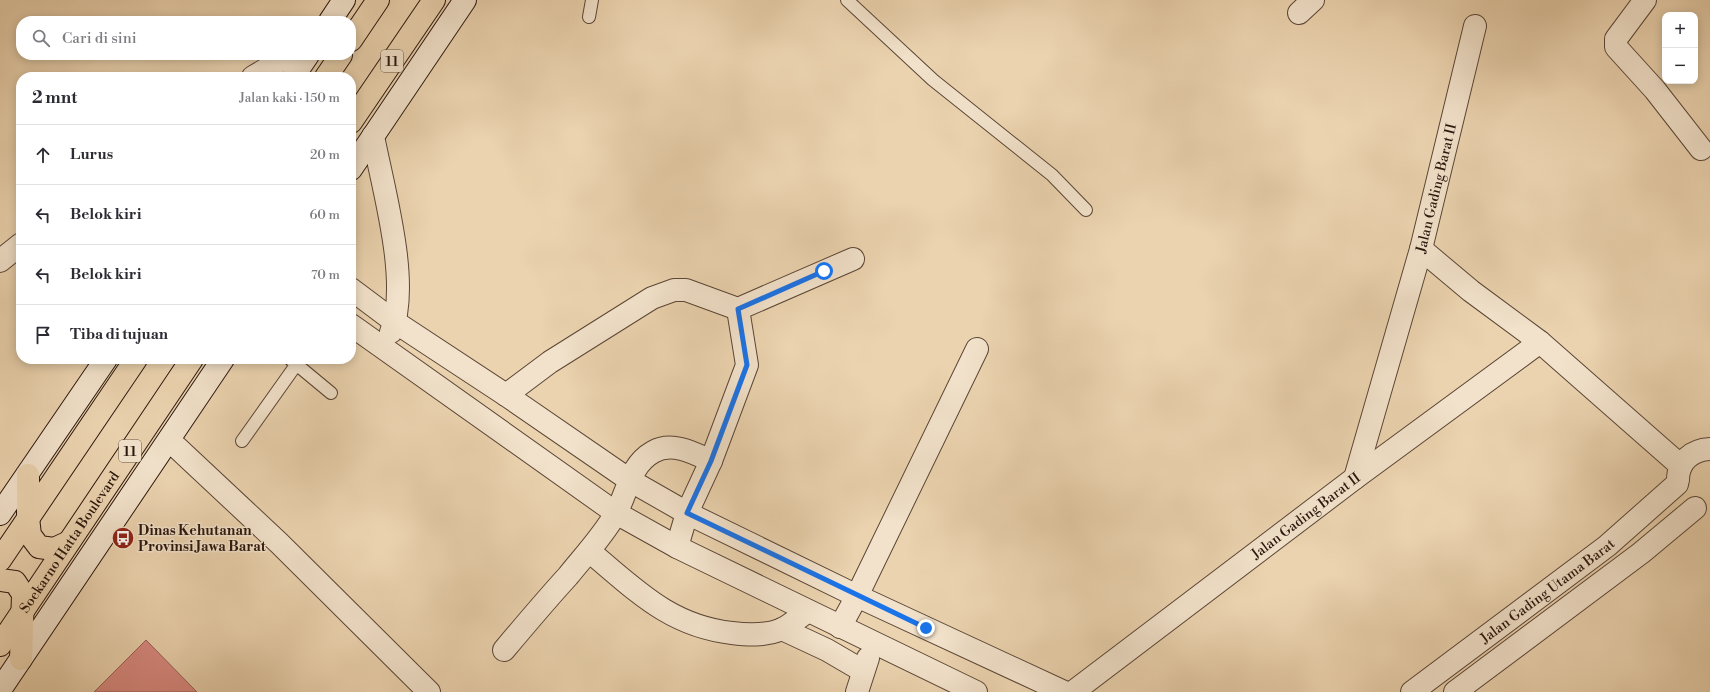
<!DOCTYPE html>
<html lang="id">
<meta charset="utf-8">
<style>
body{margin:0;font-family:"Libre Bodoni",serif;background:#f7f7f7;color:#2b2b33}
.controls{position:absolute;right:12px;top:12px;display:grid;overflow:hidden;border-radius:8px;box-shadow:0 2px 10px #0003}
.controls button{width:36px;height:36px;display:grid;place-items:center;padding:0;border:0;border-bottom:1px solid #e1e1e2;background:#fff;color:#2b2b33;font:20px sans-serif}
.stop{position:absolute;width:12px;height:12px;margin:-9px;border:3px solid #1a73e8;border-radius:50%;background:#fff}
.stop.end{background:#1a73e8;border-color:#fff;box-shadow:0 1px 4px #0008}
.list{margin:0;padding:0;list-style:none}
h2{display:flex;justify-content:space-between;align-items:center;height:52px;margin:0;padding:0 16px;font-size:17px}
h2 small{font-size:13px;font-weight:400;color:#7c7c81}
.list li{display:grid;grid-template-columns:26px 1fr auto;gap:12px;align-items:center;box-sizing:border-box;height:60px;padding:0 16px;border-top:1px solid #e1e1e2}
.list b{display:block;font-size:15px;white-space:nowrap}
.list em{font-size:13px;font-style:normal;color:#7c7c81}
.icon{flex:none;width:22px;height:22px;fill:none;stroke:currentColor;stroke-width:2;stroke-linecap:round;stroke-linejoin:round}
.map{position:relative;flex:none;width:1710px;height:692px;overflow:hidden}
.search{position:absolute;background:#fff;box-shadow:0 2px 10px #0003;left:16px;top:16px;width:340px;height:44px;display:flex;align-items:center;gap:10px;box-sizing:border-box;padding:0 14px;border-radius:16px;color:#7c7c81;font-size:15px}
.panel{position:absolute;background:#fff;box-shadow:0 2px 10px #0003;left:16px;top:72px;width:340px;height:292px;border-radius:16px}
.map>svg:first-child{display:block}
</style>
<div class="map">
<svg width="1710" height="692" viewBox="0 0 1710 692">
<rect width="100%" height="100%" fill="#ebd3af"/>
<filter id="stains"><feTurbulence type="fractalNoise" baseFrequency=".005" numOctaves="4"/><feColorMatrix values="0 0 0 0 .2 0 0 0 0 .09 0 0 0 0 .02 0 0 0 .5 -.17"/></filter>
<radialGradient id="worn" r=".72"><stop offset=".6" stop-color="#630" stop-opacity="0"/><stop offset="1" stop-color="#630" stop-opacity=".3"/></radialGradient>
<path fill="#d98a81" stroke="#98615a" d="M 146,640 L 197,692 L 94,692 Z"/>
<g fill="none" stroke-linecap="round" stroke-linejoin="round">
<g stroke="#5b4636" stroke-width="14">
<path id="service" d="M 847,0 L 933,80 L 1052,175 L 1086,210
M 589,17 L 592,0
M 290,359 L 331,393
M 242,441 L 296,365"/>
</g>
<g stroke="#5b4636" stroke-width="24">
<g id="minor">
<path d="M 1645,0 L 1616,39 L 1616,47 L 1655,90 L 1701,149"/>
<path d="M 1299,13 L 1313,0"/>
<path d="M 253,77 L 290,55"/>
<path d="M 373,136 C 383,188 411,284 391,332"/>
<path d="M 1421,249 L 1471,291 L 1540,342 L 1681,466"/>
<path d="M 0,261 L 21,244"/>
<path d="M 351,289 L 395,322 L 506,395 L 631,481 L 687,513 L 857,596 L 1064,692"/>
<path d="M 351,325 L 616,513 L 677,547 L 976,692"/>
<path d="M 506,395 L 550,362 L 652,298 L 674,290 L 686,290 L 738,309 L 853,259"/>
<path d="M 169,440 L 279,543 L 429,692"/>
<path id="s1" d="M 1355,478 L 1421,249 L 1475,26"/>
<path d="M 1678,480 C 1678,461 1692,450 1710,449"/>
<path d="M 677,547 L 687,513 L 711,461 L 747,365 L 738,309"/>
<path d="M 589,551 C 635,589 669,626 732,633 C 748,635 764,636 780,630 C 790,626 799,617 808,611"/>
<path d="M 840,627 L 857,596 L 977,349"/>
<path d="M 782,629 L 827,650 L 863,671"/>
<path d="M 504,650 C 525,625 546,600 568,576 C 584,556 603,536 616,513 C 628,491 630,465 653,452 C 672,441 694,453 711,461"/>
<path d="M 857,692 L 868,658"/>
<path id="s2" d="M 1073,692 L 1355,478 L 1540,342"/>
<path id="s3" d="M 1412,692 L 1607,546 L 1677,484"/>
<path d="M 1455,692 L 1641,553 L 1695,508"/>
</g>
</g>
<g stroke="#2b170e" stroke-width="24">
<path id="secondary" d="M 330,21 L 344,0
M 293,77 L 308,55
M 351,169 L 465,0
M 0,514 L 106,359
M 0,690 L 223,359"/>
</g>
<g stroke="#2b170e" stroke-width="24">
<g id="trunk">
<path d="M 351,40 L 378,0"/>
<path d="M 326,77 L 341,55"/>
<path d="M 351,122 L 434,0"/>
<path d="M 28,475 L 28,518 L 30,535 L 39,547 L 54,549 L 69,542"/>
<path d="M 0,560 L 136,359"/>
<path d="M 0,580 L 15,582 L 23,594 L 21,659"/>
<path id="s4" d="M 0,645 L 192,359"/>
</g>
</g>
<use href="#service" stroke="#f2e2cb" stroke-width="12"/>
<use href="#minor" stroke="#f2e2cb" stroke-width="22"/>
<use href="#secondary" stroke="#f2e2cb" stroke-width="22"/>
<use href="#trunk" stroke="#ebd3af" stroke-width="22"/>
</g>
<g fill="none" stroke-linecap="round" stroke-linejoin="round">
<path stroke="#1a73e8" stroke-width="5" d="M 824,271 L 738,309 L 747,365 L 711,461 L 687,513 L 926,628"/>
</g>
<defs>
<g id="bus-disc" transform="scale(1.15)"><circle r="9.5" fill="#8f2418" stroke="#f2e2cb"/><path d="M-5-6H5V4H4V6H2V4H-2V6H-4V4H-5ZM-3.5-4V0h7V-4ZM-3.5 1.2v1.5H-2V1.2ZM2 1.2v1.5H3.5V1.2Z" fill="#fff"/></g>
</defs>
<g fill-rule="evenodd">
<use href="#bus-disc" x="123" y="538"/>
</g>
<g text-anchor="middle" stroke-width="3" stroke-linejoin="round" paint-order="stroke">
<g fill="#f2e2cb" stroke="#675447" stroke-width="1">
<rect x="381" y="50" width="22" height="22" rx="3"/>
<rect x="119" y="440" width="22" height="22" rx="3"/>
</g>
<g font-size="13" font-weight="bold" fill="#2b170e">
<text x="392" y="66">11</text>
<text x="130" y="456">11</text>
</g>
<g font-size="14" fill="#2b170e" stroke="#f2e2cb">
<text dy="5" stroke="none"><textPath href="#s1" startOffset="301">Jalan Gading Barat II</textPath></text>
<text dy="5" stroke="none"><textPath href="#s2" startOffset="292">Jalan Gading Barat II</textPath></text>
<text dy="5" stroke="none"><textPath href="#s4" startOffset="124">Soekarno Hatta Boulevard</textPath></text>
<text dy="5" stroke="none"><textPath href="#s3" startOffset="169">Jalan Gading Utama Barat</textPath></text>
</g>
<g font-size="14" font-weight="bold" fill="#2b170e" stroke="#f2e2cb" text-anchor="start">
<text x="138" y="535">Dinas Kehutanan<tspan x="138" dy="16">Provinsi Jawa Barat</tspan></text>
</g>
</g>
<rect width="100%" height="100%" filter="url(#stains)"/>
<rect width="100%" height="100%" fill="url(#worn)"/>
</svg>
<div class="controls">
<button>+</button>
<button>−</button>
</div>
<div class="stop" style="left:824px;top:271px"></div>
<div class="stop end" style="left:926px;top:628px"></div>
<div class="search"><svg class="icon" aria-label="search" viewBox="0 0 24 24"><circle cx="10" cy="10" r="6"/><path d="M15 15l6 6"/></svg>Cari di sini</div>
<section class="panel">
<h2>2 mnt<small>Jalan kaki · 150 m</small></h2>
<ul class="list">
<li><svg class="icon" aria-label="ahead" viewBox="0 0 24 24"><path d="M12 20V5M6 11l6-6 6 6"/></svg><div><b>Lurus</b></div><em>20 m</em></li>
<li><svg class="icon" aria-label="left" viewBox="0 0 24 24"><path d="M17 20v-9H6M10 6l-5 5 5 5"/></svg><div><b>Belok kiri</b></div><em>60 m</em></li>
<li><svg class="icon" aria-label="left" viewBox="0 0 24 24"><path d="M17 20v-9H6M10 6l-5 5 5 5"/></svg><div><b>Belok kiri</b></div><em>70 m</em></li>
<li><svg class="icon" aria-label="arrive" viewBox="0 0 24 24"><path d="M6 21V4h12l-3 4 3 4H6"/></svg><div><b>Tiba di tujuan</b></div></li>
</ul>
</section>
</div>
